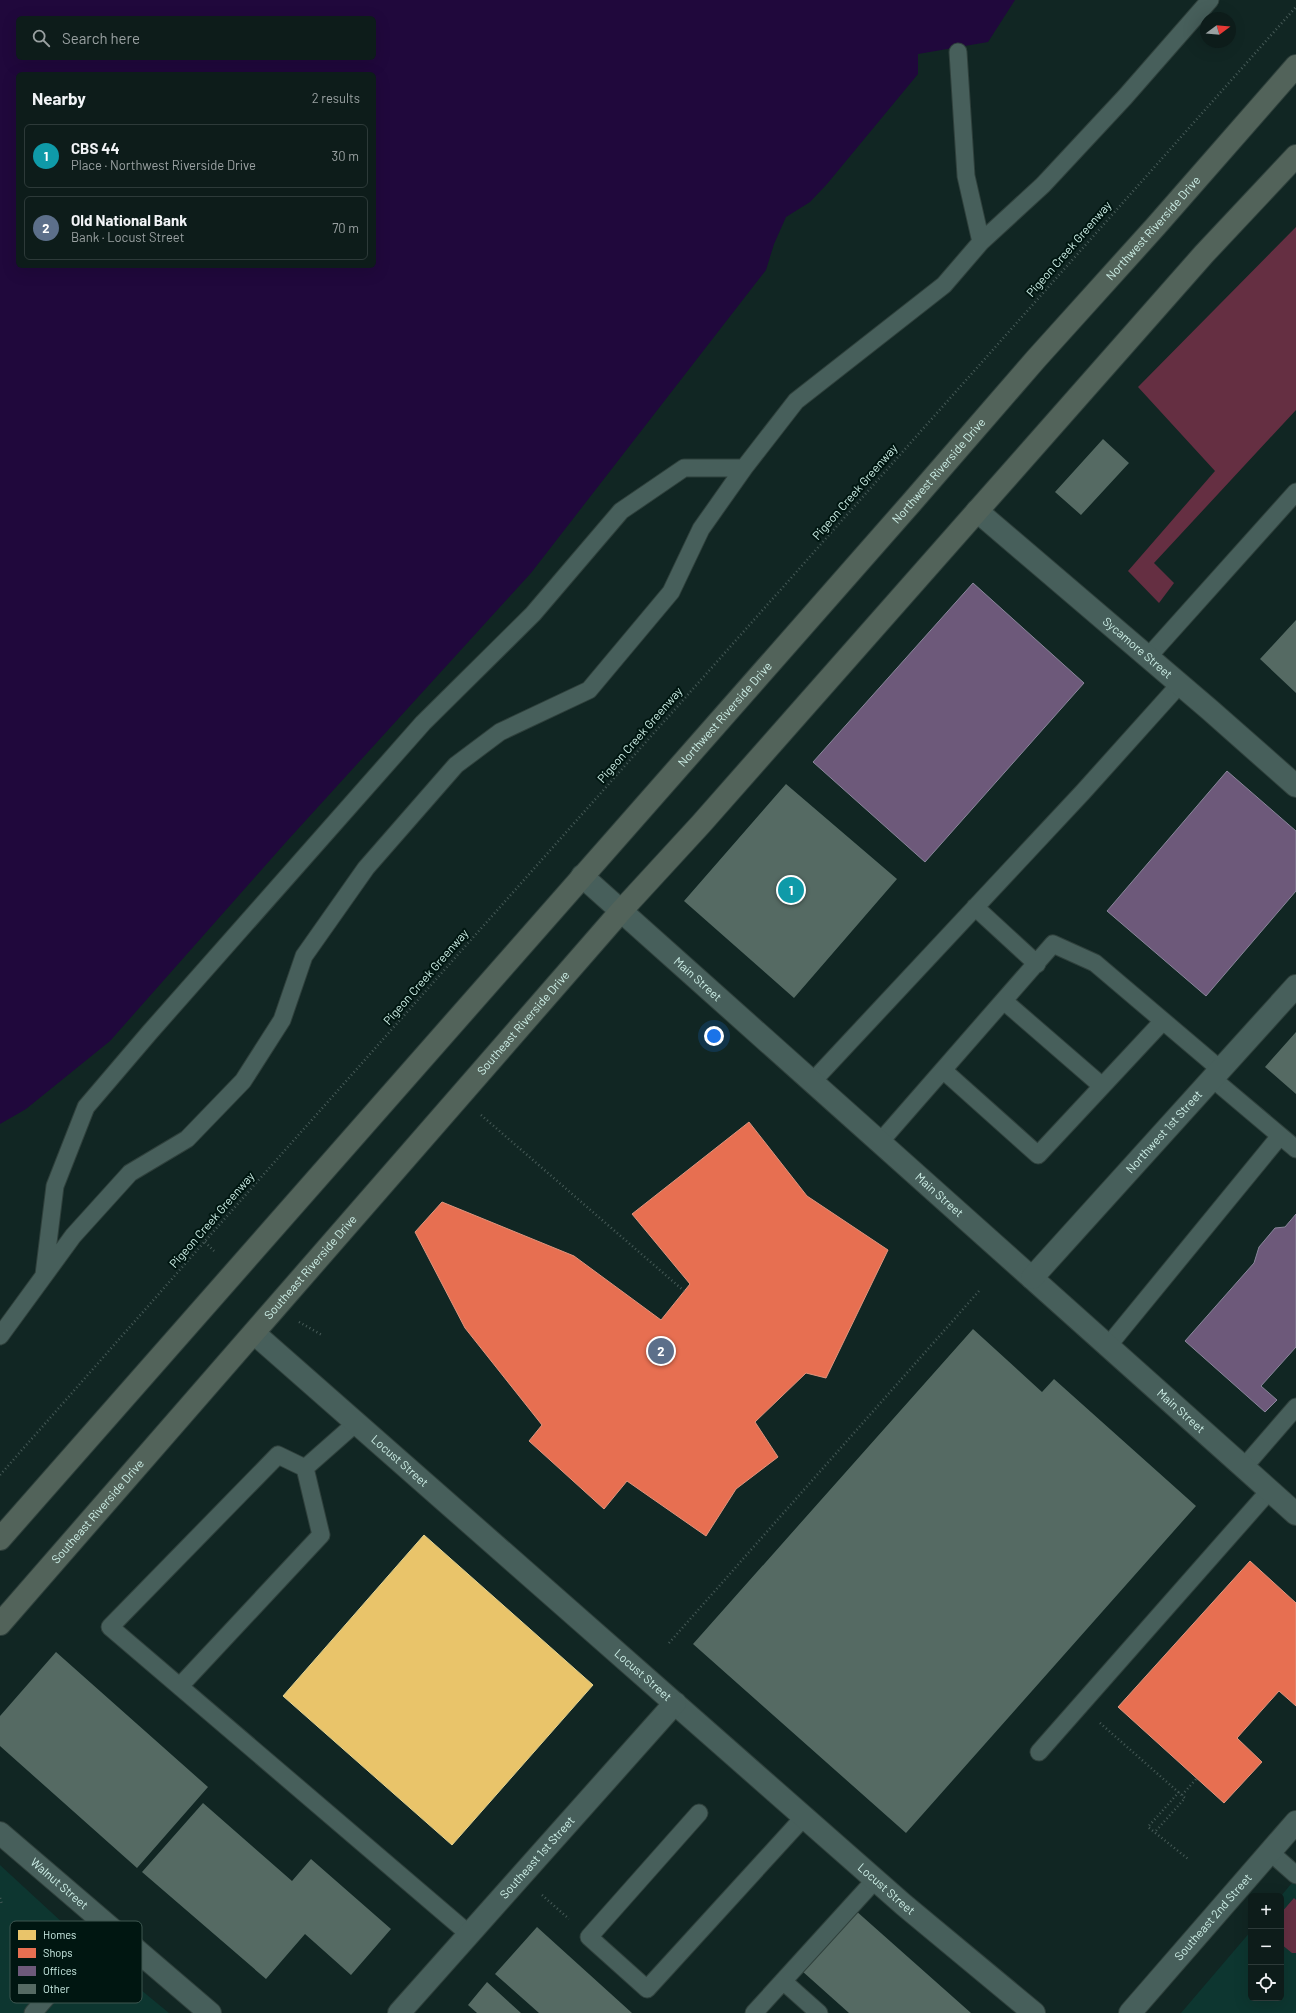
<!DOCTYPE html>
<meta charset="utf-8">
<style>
body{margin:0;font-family:Barlow,sans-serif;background:#162523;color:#f1f3f6}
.controls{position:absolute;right:12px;bottom:12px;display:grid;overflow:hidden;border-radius:6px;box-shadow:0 4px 16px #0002}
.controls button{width:36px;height:36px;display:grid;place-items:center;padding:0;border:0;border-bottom:1px solid #2d3a39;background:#0d1c1a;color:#f1f3f6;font:20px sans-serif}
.compass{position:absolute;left:1200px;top:12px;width:36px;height:36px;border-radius:50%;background:#0d1c1a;box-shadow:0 4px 16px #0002;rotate:74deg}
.you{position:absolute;left:714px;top:1036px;width:14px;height:14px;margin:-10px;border:3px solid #fff;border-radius:50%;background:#1a73e8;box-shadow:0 0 0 6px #1a73e833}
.badge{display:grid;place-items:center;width:26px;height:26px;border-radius:50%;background:#8c9099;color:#fff;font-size:13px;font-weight:700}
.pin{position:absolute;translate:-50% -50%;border:2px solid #fff;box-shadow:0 1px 4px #0006}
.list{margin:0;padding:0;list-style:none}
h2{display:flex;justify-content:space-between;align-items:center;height:52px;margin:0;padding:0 16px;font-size:17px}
h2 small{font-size:13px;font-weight:400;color:#9aa1a2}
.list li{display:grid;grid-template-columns:26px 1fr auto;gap:12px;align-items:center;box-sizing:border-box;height:64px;margin:0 8px 8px;padding:0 8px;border:1px solid #2d3a39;border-radius:6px}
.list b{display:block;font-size:15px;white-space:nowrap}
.list p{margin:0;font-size:13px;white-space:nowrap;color:#9aa1a2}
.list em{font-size:13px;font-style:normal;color:#9aa1a2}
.icon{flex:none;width:22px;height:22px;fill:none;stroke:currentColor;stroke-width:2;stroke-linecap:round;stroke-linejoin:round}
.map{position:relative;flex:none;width:1296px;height:2013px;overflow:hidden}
.search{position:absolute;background:#0d1c1a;box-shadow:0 4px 16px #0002;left:16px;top:16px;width:360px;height:44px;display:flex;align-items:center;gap:10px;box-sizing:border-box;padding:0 14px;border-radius:6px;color:#9aa1a2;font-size:15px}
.panel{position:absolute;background:#0d1c1a;box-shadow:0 4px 16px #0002;left:16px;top:72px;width:360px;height:196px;border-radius:6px}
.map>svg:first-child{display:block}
</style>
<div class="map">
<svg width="1296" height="2013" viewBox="0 0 1296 2013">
<rect width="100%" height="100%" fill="#112623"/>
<path fill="#0d3630" d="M 0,1865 L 90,1948 L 169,2013 L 0,2013 Z
M 1296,1878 L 1296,2013 L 1181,2013 L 1251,1931 L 1251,1998 L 1281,1998 L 1281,1896 Z"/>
<path fill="#652f42" d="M 1296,227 L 1296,410 L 1154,563 L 1174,583 L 1159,603 L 1128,571 L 1215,471 L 1138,387 Z
M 1294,1898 L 1296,1900 L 1296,1953 L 1292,1953 L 1281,1944 L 1281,1913 Z"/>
<path fill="#20083c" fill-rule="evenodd" d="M 0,0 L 1015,0 L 988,42 L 918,54 L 918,74 L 827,184 L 810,202 L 786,217 L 774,244 L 766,270 L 531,573 L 287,841 L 110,1041 L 26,1109 L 0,1124 ZM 18,18 L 374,18 L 374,58 L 18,58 ZM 18,74 L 374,74 L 374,266 L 18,266 Z"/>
<path fill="#e9c46a" stroke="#e1d190" d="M 424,1535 L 593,1685 L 452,1845 L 283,1696 Z"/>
<path fill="#e76f51" stroke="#df957e" d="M 749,1122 L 807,1196 L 888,1250 L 826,1378 L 806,1373 L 755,1422 L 778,1457 L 736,1489 L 706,1536 L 627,1481 L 604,1509 L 529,1441 L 542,1425 L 465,1328 L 415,1232 L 442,1202 L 574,1256 L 661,1320 L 690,1284 L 632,1214 Z
M 1250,1561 L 1296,1603 L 1296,1706 L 1279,1691 L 1237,1738 L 1262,1762 L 1224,1803 L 1118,1707 Z"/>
<path fill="#6d597a" stroke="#8a869b" d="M 973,583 L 1084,683 L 925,862 L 813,762 Z
M 1227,771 L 1296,831 L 1296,891 L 1206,996 L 1107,911 Z
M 1296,1214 L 1296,1347 L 1261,1386 L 1277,1400 L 1265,1412 L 1185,1341 L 1254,1263 L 1259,1247 L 1275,1228 L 1285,1227 Z"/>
<path fill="#556a63" d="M 1103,439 L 1129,463 L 1081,515 L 1055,492 Z
M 1296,620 L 1296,693 L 1260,659 Z
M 786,784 L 897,879 L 794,998 L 684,901 Z
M 1296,1032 L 1296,1094 L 1265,1067 Z
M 973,1329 L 1042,1392 L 1054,1379 L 1196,1506 L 906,1833 L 693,1644 Z
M 56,1652 L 208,1787 L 137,1868 L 0,1746 L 0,1716 Z
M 203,1803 L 292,1881 L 311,1859 L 391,1929 L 351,1975 L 305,1934 L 266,1979 L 142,1872 Z
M 855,1910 L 971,2013 L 849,2013 L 802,1971 Z
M 537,1927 L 632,2013 L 539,2013 L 495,1974 Z
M 487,1982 L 521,2013 L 477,2013 L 468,2005 Z"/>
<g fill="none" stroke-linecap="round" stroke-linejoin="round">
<g stroke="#2f403c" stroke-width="19">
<path id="lane" d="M 958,52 L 966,176 L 981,242
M 1148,657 L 1296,492
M 975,907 L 1037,964
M 1004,1001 L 1102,1086
M 943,1070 L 1038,1155 L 1163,1021
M 1213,1079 L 1296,1149
M 812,1082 L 1083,792 L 1180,684
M 880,1142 L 1053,944 L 1095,963 L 1221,1070
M 44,1275 L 55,1186 L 86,1107 L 150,1032 L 423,723 L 533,614 L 621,511 L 684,468 L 744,468
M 0,1336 L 73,1236 L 130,1173 L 187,1139 L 243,1081 L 282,1020 L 304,956 L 366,868 L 456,765 L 500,732 L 589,690 L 671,592 L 701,529 L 744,468 L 796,401 L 944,285 L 981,242 L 1043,185 L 1125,97 L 1210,0
M 1108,1346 L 1280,1136
M 356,1423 L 305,1468 L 278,1455 L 110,1627 L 469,1934
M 1244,1467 L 1296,1407
M 180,1686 L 321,1535 L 305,1468
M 1039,1752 L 1270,1490
M 699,1813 L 589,1937 L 647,1989 L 804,1817
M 1270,1852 L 1296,1875
M 80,1966 L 100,1956 L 124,1940
M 783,1981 L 819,2013
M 33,2013 L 90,1948 L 102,1921
M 754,2013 L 875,1880"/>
</g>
<g stroke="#2f403c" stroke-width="24">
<g id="street">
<path id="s1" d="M 582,876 L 1296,1514"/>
<path id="s2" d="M 1032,1278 L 1296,986"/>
<path id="s3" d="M 254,1333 L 904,1905 L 1034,2013"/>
<path id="s4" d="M 399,2013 L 675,1703"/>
</g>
</g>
<g stroke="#2f403c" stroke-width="24">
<g id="secondary">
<path id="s5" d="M 977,511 L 1210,710 L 1296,786"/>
<path id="s6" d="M 0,1833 L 210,2013"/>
<path id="s7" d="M 1130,2013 L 1296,1822"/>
</g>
</g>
<g stroke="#2f403c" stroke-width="24">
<g id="highway">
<path id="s8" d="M 0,1539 L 912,502 L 1036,359 L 1156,226 L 1296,66"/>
<path id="s9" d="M 0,1624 L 621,911 L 701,824 L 1204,254 L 1296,156"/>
</g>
</g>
<path stroke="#485c59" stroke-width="2.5" stroke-dasharray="1 3" stroke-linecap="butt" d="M 481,1115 L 684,1291
M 205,1242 L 214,1251
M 299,1322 L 322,1335
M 0,1475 L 271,1166 L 1296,7
M 669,1643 L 979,1291
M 1100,1723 L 1185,1798 L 1155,1832
M 1179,1792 L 1148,1827 L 1188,1859
M 1182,1795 L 1197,1778
M 542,1895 L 569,1919
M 0,1898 L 2,1904"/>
<use href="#lane" stroke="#475f5b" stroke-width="17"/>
<use href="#street" stroke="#475f5b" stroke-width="22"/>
<use href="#secondary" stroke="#475f5b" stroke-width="22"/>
<use href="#highway" stroke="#52635a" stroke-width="22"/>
</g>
<g text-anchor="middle" stroke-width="4" stroke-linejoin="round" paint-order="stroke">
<g font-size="12" fill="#cdefe7" stroke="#001611">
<text dy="4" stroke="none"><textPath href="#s8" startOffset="1746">Northwest Riverside Drive</textPath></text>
<text transform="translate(1069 249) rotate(-49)" y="4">Pigeon Creek Greenway</text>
<text dy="4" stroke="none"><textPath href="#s8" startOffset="1422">Northwest Riverside Drive</textPath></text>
<text transform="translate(855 492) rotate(-49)" y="4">Pigeon Creek Greenway</text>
<text dy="4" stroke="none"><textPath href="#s5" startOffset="211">Sycamore Street</textPath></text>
<text dy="4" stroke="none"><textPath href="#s8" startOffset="1098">Northwest Riverside Drive</textPath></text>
<text transform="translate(640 735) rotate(-49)" y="4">Pigeon Creek Greenway</text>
<text transform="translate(426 977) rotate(-49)" y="4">Pigeon Creek Greenway</text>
<text dy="4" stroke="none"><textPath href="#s1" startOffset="155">Main Street</textPath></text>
<text dy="4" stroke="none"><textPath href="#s9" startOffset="797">Southeast Riverside Drive</textPath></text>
<text dy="4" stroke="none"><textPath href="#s2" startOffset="197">Northwest 1st Street</textPath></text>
<text dy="4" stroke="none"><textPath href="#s1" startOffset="479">Main Street</textPath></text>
<text transform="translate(212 1220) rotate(-49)" y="4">Pigeon Creek Greenway</text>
<text dy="4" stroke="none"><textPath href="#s9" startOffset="473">Southeast Riverside Drive</textPath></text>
<text dy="4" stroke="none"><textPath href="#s1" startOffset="803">Main Street</textPath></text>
<text dy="4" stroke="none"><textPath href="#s3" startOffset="194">Locust Street</textPath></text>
<text dy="4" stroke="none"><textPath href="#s9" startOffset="149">Southeast Riverside Drive</textPath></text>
<text dy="4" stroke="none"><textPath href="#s3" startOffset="518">Locust Street</textPath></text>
<text dy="4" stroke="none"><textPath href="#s4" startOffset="208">Southeast 1st Street</textPath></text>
<text dy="4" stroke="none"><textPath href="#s6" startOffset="78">Walnut Street</textPath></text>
<text dy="4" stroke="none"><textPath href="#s3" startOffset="842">Locust Street</textPath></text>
<text dy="4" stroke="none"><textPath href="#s7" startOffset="127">Southeast 2nd Street</textPath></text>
</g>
</g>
<rect x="10" y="1921" width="132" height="82" rx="6" fill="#001611" stroke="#3e5751" stroke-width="1"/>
<rect x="18" y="1930" width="18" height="10" fill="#e9c46a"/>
<rect x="18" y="1948" width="18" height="10" fill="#e76f51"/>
<rect x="18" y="1966" width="18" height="10" fill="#6d597a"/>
<rect x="18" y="1984" width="18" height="10" fill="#556a63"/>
<g font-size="11" fill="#cdefe7">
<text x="43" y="1939">Homes</text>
<text x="43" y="1957">Shops</text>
<text x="43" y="1975">Offices</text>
<text x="43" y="1993">Other</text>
</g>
</svg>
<div class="controls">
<button>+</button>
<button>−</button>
<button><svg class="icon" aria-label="locate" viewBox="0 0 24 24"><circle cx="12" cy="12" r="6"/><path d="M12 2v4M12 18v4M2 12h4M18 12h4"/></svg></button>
</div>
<svg class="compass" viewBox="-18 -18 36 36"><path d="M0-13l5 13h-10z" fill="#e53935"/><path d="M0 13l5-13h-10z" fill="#9aa1a2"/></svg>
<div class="you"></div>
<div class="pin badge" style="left:791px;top:890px;background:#0f9aa8">1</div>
<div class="pin badge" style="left:661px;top:1351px;background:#5c6f8a">2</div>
<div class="search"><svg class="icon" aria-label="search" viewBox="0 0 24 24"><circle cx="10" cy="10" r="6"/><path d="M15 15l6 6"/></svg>Search here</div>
<section class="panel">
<h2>Nearby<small>2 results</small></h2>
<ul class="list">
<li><span class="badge" style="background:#0f9aa8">1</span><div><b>CBS 44</b><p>Place · Northwest Riverside Drive</p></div><em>30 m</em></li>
<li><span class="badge" style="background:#5c6f8a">2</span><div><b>Old National Bank</b><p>Bank · Locust Street</p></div><em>70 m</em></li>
</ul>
</section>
</div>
